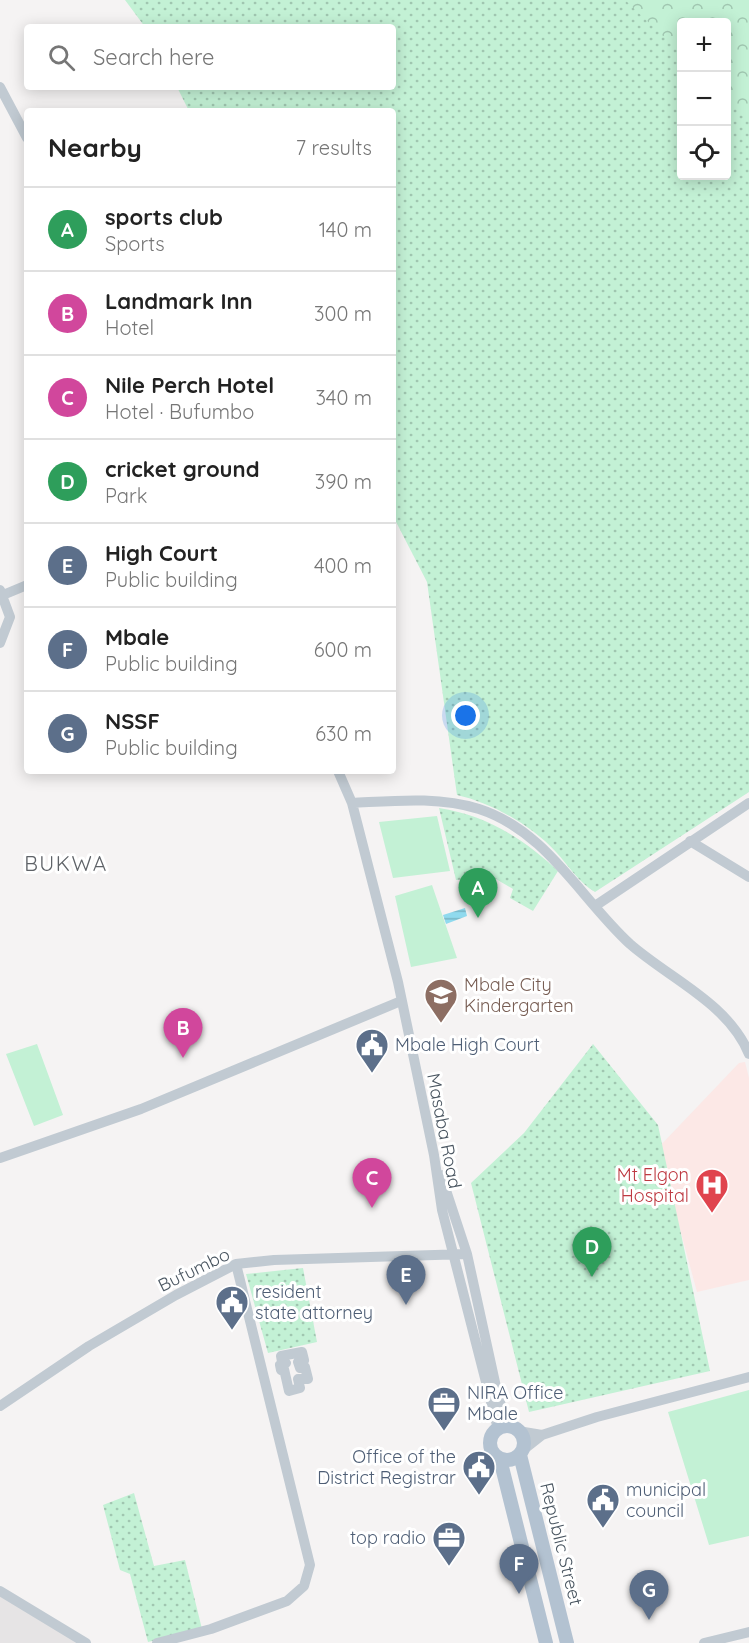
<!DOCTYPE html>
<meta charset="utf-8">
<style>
body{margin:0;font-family:Quicksand,sans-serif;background:#f2f2f2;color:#222}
.controls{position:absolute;right:18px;top:18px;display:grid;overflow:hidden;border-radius:6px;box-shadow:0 3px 15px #0003}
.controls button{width:54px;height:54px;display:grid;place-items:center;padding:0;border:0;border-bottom:2px solid #e0e0e0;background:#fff;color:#222;font:30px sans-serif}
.you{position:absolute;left:466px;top:716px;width:21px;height:21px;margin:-15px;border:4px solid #fff;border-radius:50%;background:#1a73e8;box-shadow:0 0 0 9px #1a73e833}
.badge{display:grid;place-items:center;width:39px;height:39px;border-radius:50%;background:#7c3aed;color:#fff;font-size:20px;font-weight:700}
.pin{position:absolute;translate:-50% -50px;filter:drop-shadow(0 2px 3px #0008)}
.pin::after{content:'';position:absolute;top:32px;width:21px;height:18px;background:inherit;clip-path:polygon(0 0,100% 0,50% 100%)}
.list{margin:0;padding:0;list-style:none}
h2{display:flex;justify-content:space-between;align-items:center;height:78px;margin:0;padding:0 24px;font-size:26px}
h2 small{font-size:20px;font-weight:400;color:#767676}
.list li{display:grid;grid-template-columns:39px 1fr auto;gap:18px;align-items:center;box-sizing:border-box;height:84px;padding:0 24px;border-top:2px solid #e0e0e0}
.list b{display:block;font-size:22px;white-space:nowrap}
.list p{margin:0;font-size:20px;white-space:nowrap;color:#767676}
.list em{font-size:20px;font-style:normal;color:#767676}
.icon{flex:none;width:33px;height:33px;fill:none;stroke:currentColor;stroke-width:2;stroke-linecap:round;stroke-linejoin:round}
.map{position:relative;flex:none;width:749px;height:1643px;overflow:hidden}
.search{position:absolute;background:#fff;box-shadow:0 3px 15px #0003;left:24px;top:24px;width:372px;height:66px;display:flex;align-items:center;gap:15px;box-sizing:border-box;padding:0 21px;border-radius:6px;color:#767676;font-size:22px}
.panel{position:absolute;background:#fff;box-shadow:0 3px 15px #0003;left:24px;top:108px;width:372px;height:666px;border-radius:6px}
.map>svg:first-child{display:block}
</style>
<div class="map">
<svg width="749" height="1643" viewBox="0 0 749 1643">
<defs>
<pattern id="grass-dots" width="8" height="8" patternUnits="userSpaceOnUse" patternTransform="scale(1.5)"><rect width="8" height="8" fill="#c3f1d5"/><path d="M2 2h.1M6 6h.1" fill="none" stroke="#a0c6b0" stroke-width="1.8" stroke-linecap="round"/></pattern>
<pattern id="forest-crowns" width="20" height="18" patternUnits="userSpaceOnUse" patternTransform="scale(1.5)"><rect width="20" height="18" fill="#c3f1d5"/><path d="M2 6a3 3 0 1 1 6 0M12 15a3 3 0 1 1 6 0" fill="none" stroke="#a0c6b0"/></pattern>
<pattern id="water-rules" width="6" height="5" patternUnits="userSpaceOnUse" patternTransform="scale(1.5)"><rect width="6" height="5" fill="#90daee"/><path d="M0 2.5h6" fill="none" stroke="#78b4c4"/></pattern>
</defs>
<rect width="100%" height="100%" fill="#f5f3f3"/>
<path fill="#e6e4e5" d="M 0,1593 L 79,1643 L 0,1643 Z"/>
<path fill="#fce8e6" d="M 745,1062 L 749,1078 L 749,1280 L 697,1292 L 658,1148 L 739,1063 Z"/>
<path fill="url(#grass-dots)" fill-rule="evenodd" d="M 125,0 L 749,0 L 749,792 L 595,892 C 579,883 568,865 556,852 C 531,825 492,803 457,795 L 427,582 L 393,516 L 393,111 L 189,111 L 177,87 L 393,87 L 393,27 L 145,27 ZM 682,22 L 726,22 L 726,176 L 682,176 Z
M 439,808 C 486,815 524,839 558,871 L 533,911 L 510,898 L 513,889 L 489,875 L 482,883 L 472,879 L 456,880 Z
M 593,1044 L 658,1125 L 710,1371 L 529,1412 L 471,1183 L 524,1133 Z
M 303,1268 L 317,1342 L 268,1353 L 246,1274 Z
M 134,1493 L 154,1566 L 185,1560 L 202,1629 L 148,1642 L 130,1574 L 120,1570 L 103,1505 Z"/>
<path fill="url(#forest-crowns)" d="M 625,0 L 749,0 L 749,116 L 727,95 L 726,22 L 682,22 L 681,53 Z"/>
<path fill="#c3f1d5" d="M 437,816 L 450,871 L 393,878 L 379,822 Z
M 432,885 L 457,958 L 411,967 L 395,896 Z
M 37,1044 L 63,1115 L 34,1126 L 6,1054 Z
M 749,1390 L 749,1536 L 709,1545 L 668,1412 Z"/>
<path fill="url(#water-rules)" d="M 465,908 L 467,916 L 446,924 L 443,915 Z"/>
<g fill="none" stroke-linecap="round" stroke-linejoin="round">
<path stroke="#c1cad2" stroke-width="10" d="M 0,87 L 27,138
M 0,590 L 10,617 L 0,643
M 3,595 L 27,585
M 338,771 L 352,803 L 398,982 L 434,1155 L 442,1210 L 498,1429
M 352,803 C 393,801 438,796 479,809 C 547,831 580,898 630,944 C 670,979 728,1003 749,1054
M 690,841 L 749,877
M 595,906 L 749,803
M 0,1158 L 141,1109 L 401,1001
M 441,1175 L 467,1254 L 498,1396 L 508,1427
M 302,1352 L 304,1360 L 298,1362 L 300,1368 L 305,1367 L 308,1379 L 298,1379 L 300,1388 L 289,1391 L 284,1369 L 281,1370 L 280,1365 L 286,1363 L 282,1362 L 281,1356 L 302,1352
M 0,1406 L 89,1346 L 176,1295 L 236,1264 L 274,1260 L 467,1254
M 518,1431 L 542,1435
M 523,1450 L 542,1435 L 597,1417 L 749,1377
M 0,1591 L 86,1643
M 157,1643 L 211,1629 L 287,1601 L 304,1586 L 310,1565 L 236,1264
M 704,1643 L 749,1632"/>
<path stroke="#b3c2d1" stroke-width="14" d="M490 1443a17 17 0 1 1 34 0a17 17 0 1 1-34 0Z
M 520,1455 L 567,1643
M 500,1459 L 546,1643"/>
</g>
<defs>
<g id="school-pin" transform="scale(1.725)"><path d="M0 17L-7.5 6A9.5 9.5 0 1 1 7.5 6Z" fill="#8d6e63" stroke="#fff"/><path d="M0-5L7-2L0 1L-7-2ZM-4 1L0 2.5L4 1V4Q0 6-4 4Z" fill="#fff"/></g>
<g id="civic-pin" transform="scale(1.725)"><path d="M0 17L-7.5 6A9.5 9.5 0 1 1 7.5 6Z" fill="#5c6f8a" stroke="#fff"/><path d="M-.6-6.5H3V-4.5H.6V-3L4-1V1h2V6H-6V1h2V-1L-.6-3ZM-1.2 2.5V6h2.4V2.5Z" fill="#fff"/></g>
<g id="hospital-pin" transform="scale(1.725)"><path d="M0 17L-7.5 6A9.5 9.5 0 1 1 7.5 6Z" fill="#e0444e" stroke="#fff"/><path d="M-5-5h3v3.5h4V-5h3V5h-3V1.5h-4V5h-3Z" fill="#fff"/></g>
<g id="office-pin" transform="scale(1.725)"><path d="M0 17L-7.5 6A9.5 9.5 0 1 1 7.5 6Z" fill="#5c6f8a" stroke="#fff"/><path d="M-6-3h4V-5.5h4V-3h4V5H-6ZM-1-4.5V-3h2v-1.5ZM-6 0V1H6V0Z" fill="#fff"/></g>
</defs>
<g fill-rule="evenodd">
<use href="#school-pin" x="441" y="995"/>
<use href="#civic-pin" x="372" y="1045"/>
<use href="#hospital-pin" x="712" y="1185"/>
<use href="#civic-pin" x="232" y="1302"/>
<use href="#office-pin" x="444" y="1403"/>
<use href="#civic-pin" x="479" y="1467"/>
<use href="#civic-pin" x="603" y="1500"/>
<use href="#office-pin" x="449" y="1538"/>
</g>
<g text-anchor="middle" stroke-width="6" stroke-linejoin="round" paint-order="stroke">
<g font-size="18" fill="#785e54" stroke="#fff" text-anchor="start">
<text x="464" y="991">Mbale City<tspan x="464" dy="21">Kindergarten</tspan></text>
</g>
<g font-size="18" fill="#4e5e75" stroke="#fff" text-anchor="start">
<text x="395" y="1051">Mbale High Court</text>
<text x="255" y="1298">resident<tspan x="255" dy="21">state attorney</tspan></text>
<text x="467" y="1399">NIRA Office<tspan x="467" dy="21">Mbale</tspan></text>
<text x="456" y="1463" text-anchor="end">Office of the<tspan x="456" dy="21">District Registrar</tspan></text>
<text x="626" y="1496">municipal<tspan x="626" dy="21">council</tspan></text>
<text x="426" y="1544" text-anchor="end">top radio</text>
</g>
<g font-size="18" fill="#4a5661" stroke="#fff">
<text transform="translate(444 1131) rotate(79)" y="6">Masaba Road</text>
<text transform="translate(194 1270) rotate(-26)" y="6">Bufumbo</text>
<text transform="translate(561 1544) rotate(76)" y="6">Republic Street</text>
</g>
<g font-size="18" fill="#be3a42" stroke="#fff" text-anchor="end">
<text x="689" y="1181">Mt Elgon<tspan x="689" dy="21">Hospital</tspan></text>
</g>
<g font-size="21" letter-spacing="1.5" fill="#5f6368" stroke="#fff">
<text x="66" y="871">BUKWA</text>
</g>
</g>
</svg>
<div class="controls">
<button>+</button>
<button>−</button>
<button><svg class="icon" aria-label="locate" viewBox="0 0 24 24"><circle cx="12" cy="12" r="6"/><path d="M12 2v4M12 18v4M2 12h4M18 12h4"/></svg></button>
</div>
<div class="you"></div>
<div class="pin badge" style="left:478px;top:918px;background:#2e9e5b">A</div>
<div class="pin badge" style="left:183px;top:1058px;background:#d1479c">B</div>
<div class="pin badge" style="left:372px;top:1208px;background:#d1479c">C</div>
<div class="pin badge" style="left:592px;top:1277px;background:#2e9e5b">D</div>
<div class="pin badge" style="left:406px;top:1305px;background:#5c6f8a">E</div>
<div class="pin badge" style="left:519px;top:1594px;background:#5c6f8a">F</div>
<div class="pin badge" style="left:649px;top:1620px;background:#5c6f8a">G</div>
<div class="search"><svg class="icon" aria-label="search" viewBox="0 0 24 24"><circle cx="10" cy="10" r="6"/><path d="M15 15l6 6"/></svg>Search here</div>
<section class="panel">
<h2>Nearby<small>7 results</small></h2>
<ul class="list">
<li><span class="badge" style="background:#2e9e5b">A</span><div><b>sports club</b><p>Sports</p></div><em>140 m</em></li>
<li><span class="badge" style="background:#d1479c">B</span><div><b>Landmark Inn</b><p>Hotel</p></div><em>300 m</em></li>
<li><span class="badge" style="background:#d1479c">C</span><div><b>Nile Perch Hotel</b><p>Hotel · Bufumbo</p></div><em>340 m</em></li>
<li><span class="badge" style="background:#2e9e5b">D</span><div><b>cricket ground</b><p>Park</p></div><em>390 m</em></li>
<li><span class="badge" style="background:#5c6f8a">E</span><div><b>High Court</b><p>Public building</p></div><em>400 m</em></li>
<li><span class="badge" style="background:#5c6f8a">F</span><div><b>Mbale</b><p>Public building</p></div><em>600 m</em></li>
<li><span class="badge" style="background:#5c6f8a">G</span><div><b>NSSF</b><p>Public building</p></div><em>630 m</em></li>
</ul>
</section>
</div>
